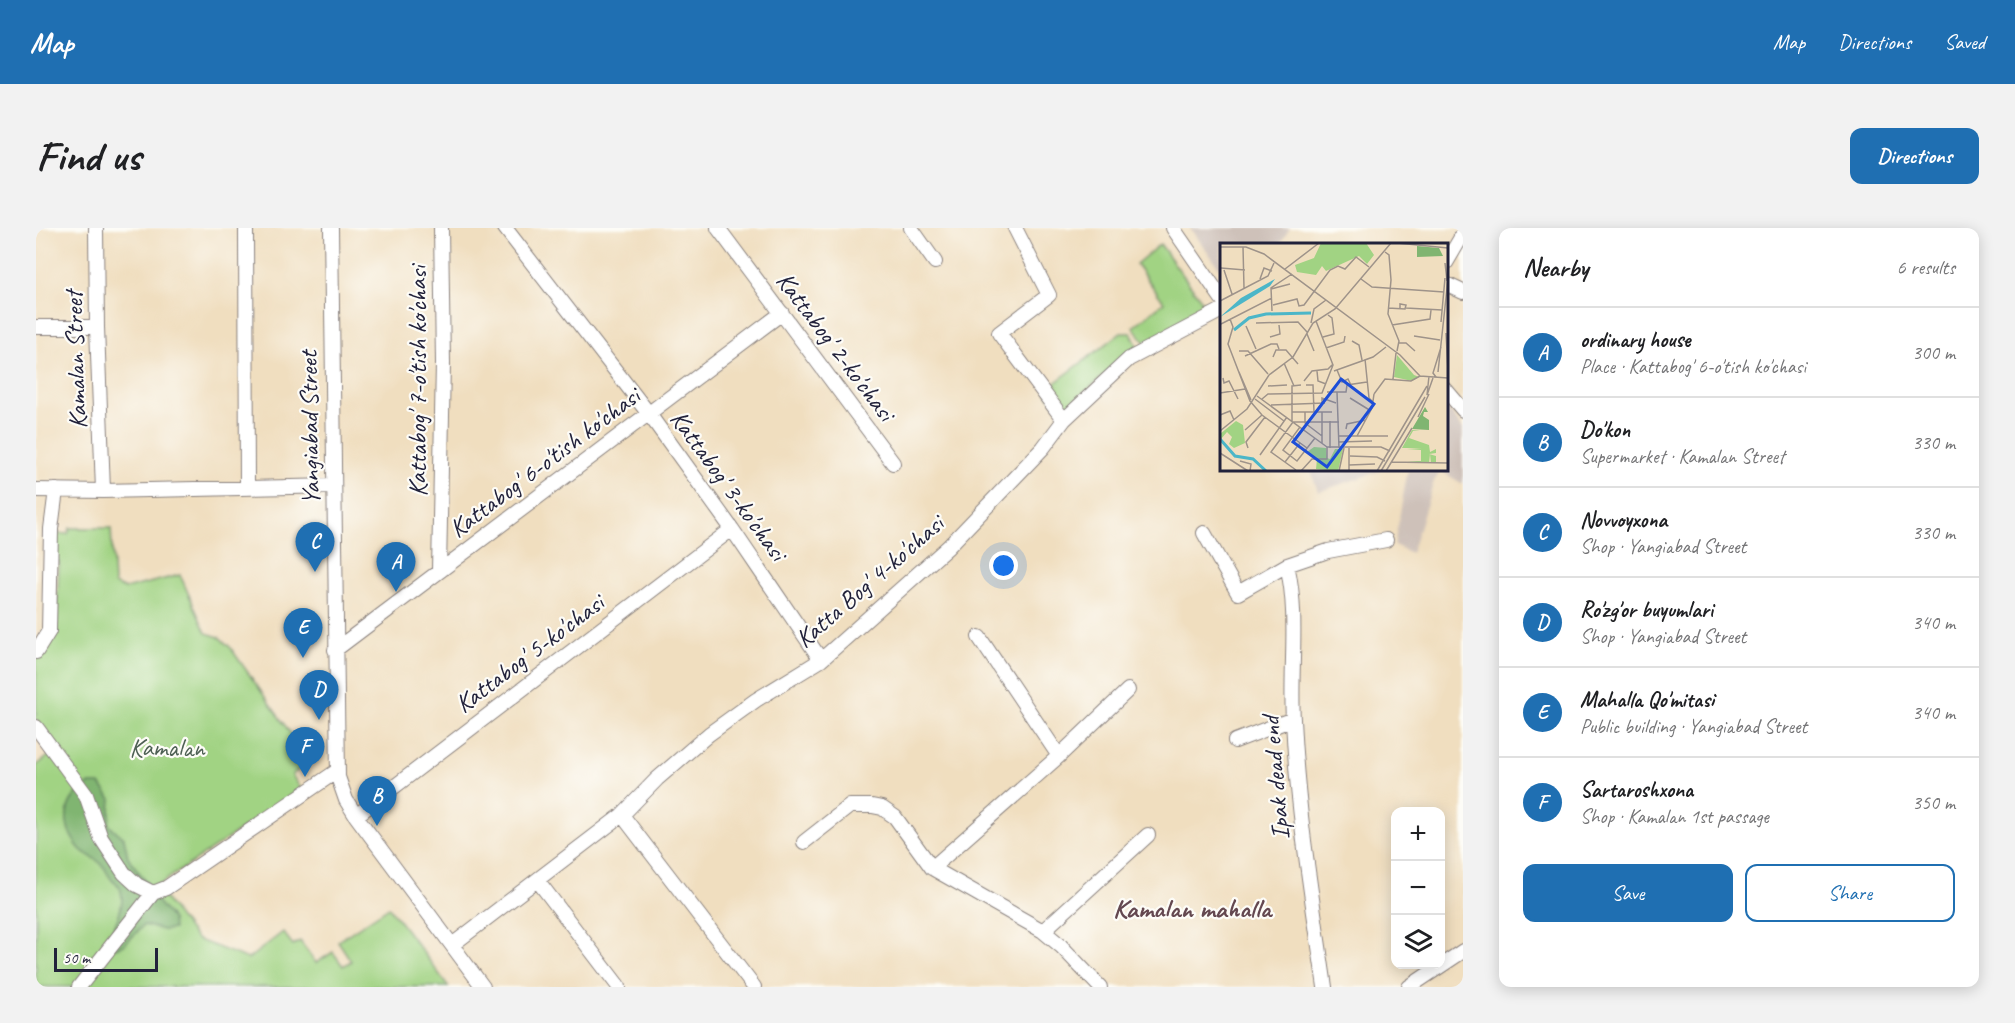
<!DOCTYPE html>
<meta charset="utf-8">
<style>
body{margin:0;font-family:Caveat,sans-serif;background:#f2f2f2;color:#202124}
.controls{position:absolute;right:18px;bottom:18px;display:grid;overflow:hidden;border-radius:12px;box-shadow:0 3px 15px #0003}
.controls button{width:54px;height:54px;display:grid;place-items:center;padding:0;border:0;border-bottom:2px solid #e0e0e0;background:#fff;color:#202124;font:30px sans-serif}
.scale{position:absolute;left:18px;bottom:15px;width:104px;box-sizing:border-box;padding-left:6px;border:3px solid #22223b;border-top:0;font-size:16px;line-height:21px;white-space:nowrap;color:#22223b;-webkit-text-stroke:4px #fdfcf7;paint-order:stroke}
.you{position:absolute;left:968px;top:338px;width:21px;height:21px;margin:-15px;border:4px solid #fff;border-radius:50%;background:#1a73e8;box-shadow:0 0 0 9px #1a73e833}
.badge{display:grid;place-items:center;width:39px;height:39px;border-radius:50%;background:#1f6fb2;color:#fff;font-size:20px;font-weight:700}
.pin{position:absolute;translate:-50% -50px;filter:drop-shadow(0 2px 3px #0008)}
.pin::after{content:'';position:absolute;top:32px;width:21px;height:18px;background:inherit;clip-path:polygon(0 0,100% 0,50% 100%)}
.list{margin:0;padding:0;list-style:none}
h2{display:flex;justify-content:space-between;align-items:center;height:78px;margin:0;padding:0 24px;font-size:26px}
h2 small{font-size:20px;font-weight:400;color:#757577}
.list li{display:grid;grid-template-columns:39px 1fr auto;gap:18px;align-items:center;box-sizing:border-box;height:90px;padding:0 24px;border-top:2px solid #e0e0e0}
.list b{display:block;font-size:22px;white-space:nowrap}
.list p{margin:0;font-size:20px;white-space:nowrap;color:#757577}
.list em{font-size:20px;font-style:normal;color:#757577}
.actions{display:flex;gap:12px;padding:18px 24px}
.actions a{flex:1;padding:14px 0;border:2px solid #1f6fb2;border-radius:12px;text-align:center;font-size:21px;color:#1f6fb2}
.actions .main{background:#1f6fb2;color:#fff}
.icon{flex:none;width:33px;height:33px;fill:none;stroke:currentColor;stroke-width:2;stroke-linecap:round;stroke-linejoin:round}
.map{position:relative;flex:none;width:1427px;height:759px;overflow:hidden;border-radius:12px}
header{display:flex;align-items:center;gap:36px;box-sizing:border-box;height:84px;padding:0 30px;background:#1f6fb2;color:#fff}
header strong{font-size:28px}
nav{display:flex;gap:33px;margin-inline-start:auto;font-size:21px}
.intro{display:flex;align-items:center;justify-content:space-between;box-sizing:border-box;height:144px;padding:0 36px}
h1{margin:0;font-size:42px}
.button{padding:15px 27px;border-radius:12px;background:#1f6fb2;color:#fff;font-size:21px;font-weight:700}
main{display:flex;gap:36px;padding:0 36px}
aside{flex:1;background:#fff;border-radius:12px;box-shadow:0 3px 15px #0003}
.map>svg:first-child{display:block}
</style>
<header>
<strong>Map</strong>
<nav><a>Map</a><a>Directions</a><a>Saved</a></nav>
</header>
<div class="intro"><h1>Find us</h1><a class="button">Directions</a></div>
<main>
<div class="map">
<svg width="1427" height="759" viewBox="0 0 1427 759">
<rect width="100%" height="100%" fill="#fdfcf7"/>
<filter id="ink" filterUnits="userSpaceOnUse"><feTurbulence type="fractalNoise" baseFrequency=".0167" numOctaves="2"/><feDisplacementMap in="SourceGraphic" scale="12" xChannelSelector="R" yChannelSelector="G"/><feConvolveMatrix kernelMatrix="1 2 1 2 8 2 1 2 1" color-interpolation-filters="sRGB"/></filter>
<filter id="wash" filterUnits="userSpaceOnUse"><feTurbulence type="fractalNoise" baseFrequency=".008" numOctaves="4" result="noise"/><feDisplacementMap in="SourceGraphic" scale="24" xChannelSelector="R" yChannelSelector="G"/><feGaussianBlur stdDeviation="1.35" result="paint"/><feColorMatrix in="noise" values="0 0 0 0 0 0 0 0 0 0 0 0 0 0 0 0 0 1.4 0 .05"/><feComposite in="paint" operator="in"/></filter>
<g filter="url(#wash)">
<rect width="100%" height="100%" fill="#f0debf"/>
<path fill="#cec1b9" d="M 1154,0 L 1254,0 L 1244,16 L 1186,16 L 1185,42 Z
M 1411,179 L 1427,201 L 1427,256 L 1405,243 L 1398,253 L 1375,325 L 1358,317 L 1372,242 L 1410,242 Z
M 1275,242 L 1346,242 L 1282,264 Z"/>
<path fill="#a1d383" stroke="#627a5f" stroke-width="1.5" d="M 1124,16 L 1169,77 L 1112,118 L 1097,99 L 1128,74 L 1100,36 Z
M 1085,105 L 1095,105 L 1102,119 L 1025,184 L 1010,164 L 1016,157 Z
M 34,300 L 75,300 L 78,356 L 89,361 L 144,347 L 170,405 L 183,409 L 194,419 L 274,533 L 256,547 L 265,561 L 120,659 L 160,711 L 212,731 L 247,704 L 257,717 L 264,713 L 280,735 L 297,724 L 307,738 L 315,733 L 302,713 L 353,679 L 413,759 L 0,759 L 0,538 L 23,520 L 0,491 L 0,431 L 20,405 L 23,334 L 14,333 L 15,305 L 32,306 Z"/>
<path fill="#80b571" stroke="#516c56" stroke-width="1.5" d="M 54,556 L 64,556 L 75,571 L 73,597 L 88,610 L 92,629 L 110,654 L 118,670 L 136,691 L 137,701 L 127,702 L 108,697 L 88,717 L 79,720 L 70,715 C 78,701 92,674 83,658 C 81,655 79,656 76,652 C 71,647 70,639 63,634 C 57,629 50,627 44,621 C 24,597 26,571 54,556 Z"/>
</g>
<g filter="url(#ink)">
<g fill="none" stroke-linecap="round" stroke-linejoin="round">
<g stroke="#89807d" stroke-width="16">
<path id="minor" d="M 60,0 L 61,99 L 67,263
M 210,0 L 211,260
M 295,0 L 302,549 L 310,572 L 320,588 L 447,759
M 469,0 L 613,186 L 696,301 L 785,432
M 682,0 L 857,235
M 875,0 L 899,34
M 979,0 L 1013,67 L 963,105 L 1028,192
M 1137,0 L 1186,71
M 1410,35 L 1427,6
M 1410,56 L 1427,64
M 0,99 L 61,99
M 1410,162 L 1427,182
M 0,262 L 67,263 L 298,258
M 1168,305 L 1202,365 L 1251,337 L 1292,323 L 1350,312
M 1251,337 C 1263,387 1254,440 1257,492 C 1261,581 1276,670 1289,759
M 403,343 L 407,135 L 405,0
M 943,409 L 1023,528
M 299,422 L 746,85
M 0,424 L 13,403 L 15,301 L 20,262
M 0,499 L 50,567 L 65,610 L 88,645 L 101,657 L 117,665 L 130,660 L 301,543
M 1199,513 L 1257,491
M 586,587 L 718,759
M 320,588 L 696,301
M 768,614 L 814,578 L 836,578 L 846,580 L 859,589 L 896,640 L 1007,703 L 1025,718 L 1064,759
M 896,640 L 1023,528 L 1092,462
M 502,653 L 583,759
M 1007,703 L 1112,607
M 416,717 L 586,587 L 621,551 L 673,506 L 720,472 L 785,432 L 912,319 L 1007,220 L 1028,192 L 1093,131 L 1186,82
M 43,759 L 117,665
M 1373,759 L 1427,723"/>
</g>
<use href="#minor" stroke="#fff" stroke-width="14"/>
</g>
</g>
<g text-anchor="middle" stroke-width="4.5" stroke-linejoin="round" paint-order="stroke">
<g font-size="26" fill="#22223b" stroke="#fdfcf7">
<text transform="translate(800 118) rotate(53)" y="9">Kattabog' 2-ko'chasi</text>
<text transform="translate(39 132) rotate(-92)" y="9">Kamalan Street</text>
<text transform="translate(381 153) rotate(-90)" y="9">Kattabog' 7-o'tish ko'chasi</text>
<text transform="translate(273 200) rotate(-91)" y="9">Yangiabad Street</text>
<text transform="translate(508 234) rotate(-37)" y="9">Kattabog' 6-o'tish ko'chasi</text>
<text transform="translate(693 257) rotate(54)" y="9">Kattabog' 3-ko'chasi</text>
<text transform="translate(833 353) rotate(-41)" y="9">Katta Bog' 4-ko'chasi</text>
<text transform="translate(493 425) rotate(-37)" y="9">Kattabog' 5-ko'chasi</text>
<text transform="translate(1239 550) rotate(-95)" y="9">Ipak dead end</text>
</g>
<g font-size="26" fill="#4e6054" stroke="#fdfcf7">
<text x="131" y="528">Kamalan</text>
</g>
<g font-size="27" font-weight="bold" fill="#644850" stroke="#fdfcf7">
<text x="1156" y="689">Kamalan mahalla</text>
</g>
</g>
<g transform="translate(1184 15)">
<rect width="228" height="228" fill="#f0debf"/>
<path d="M 101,0 L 146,0 L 154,12 L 147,21 L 139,13 L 106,28 L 102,23 L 96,32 L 77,29 L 75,22 L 94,15 ZM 177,112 L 194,132 L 199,134 L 192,138 L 174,134 ZM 16,178 L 23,182 L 25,200 L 14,205 L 9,201 L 12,194 L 7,189 L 1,196 L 0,191 ZM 192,187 L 200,188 L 193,188 L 189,195 L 209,202 L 210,209 L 216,206 L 216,210 L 209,211 L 216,213 L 216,220 L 211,220 L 210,211 L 209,220 L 187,218 L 201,218 L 201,207 L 187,206 L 202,205 L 182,205 ZM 94,204 L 106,205 L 107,215 L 110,216 L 115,206 L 123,206 L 118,228 L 96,226 L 97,216 L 87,209 Z" fill="#a1d383"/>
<path d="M 197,3 L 219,5 L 223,13 L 197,14 ZM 205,164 L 208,169 L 204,169 L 203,173 L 209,177 L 209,187 L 192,186 Z" fill="#80b571"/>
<path d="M 55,36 L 50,43 L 0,74 L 21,55 Z" fill="#4bb6c8"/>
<path fill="none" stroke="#4bb6c8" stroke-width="3" d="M 14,87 L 29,75 L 46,71 L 91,70M 0,196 L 15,213 L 33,216 L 46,228"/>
<path fill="none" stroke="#9e938a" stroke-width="1.5" d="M 177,0 L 228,5M 0,4 L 26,4 L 44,11 L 180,112 L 200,133 L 228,135M 23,4 L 24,45M 165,9 L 169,12 L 171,37 L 168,71 L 179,98 L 177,108M 225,20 L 227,38M 1,25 L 25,27M 65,26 L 99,0M 4,27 L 12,51M 40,36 L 44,25 L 52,28M 141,36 L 152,44 L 224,49M 51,46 L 70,41M 0,58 L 48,33 L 54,20M 53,62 L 77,56 L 79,63 L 84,62 L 110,27 L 118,23 L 125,26 L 136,14 L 149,24M 168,65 L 185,66 L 186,62 L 180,61 L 180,66M 186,65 L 222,67M 52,68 L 51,45 L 72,31M 10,76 L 13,84 L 8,101 L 30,158 L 42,172 L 87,205M 221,79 L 225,35M 36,80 L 78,79 L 87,89M 91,80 L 94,66 L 106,57M 1,81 L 52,55M 172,82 L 210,76 L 211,67M 26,83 L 36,106M 226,90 L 228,128M 87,91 L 94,108M 194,93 L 220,97M 50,94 L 60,91 L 59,82M 103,94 L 114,91 L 112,75 L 108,72M 132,98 L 139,102 L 142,117M 179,100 L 186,100 L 195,108M 106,105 L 124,99 L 125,93M 19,108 L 28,108 L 48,131M 25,113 L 51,101 L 57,101 L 59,106M 53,114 L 56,107 L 66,107 L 78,121M 145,116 L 149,155 L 153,159M 64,120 L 74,143M 117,127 L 122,139 L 128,136 L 131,142M 97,128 L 98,138 L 106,141M 114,128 L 153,114 L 166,104M 19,129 L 31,157M 218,129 L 228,36M 209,133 L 207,152 L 213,135M 216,134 L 213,130 L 221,104M 3,135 L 4,140 L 9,138 L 18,156M 173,136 L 176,110M 84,138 L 92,128 L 108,126 L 113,121M 86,142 L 93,142 L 94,169M 48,143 L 67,142M 107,149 L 126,149 L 127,142 L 147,139M 117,149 L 119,205M 0,150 L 25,146M 154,151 L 165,136 L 191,138 L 200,133M 37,153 L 107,204M 130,155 L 151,168M 35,156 L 64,178M 42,156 L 48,151 L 102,150 L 113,122 L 96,78M 102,160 L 102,155 L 116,160M 51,162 L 105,160M 72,169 L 112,169M 85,169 L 85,180 L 102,193M 102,169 L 102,200M 0,172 L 10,168 L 14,177M 198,174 L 209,151M 72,178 L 72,143 L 81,142M 110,178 L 110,205M 80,184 L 63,207 L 77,218 L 95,195M 126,186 L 127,181 L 146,177M 25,187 L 42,172M 0,188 L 27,166 L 49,132 L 73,114 L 93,80 L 115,66 L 171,0M 119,193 L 168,193M 137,193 L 152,165 L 154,151M 119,199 L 152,198M 107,204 L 161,204 L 170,208M 28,205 L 26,199 L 45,174M 0,210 L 28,228M 40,212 L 67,174M 130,213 L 157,214 L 165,218M 20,218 L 31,221 L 30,228M 65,219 L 80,200M 171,219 L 228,220M 129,222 L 155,221M 76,227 L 51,209 L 73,179 L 119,179M 81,228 L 92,216 L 107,216 L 107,204M 119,228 L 124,205M 129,228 L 129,205M 157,228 L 207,143M 161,228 L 205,154M 166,228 L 192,185"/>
<path fill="#1d4ed8" fill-opacity="0.15" stroke="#1d4ed8" stroke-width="3" d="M 121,136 L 154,161 L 107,224 L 73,199 Z"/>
<rect width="228" height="228" fill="none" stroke="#22223b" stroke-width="3"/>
</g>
</svg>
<div class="controls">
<button>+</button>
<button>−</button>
<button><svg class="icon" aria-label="layers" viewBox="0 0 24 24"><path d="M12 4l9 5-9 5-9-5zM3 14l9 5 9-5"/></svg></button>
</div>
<div class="scale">50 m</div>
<div class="you"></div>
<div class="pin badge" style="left:360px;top:364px">A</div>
<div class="pin badge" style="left:341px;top:598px">B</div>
<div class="pin badge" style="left:279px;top:344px">C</div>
<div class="pin badge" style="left:283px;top:492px">D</div>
<div class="pin badge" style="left:267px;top:430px">E</div>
<div class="pin badge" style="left:269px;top:549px">F</div>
</div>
<aside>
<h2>Nearby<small>6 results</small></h2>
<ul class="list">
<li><span class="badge">A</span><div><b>ordinary house</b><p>Place · Kattabog' 6-o'tish ko'chasi</p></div><em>300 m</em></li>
<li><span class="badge">B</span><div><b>Do'kon</b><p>Supermarket · Kamalan Street</p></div><em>330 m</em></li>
<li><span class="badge">C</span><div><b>Novvoyxona</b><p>Shop · Yangiabad Street</p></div><em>330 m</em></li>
<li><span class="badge">D</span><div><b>Ro'zg'or buyumlari</b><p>Shop · Yangiabad Street</p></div><em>340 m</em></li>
<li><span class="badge">E</span><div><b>Mahalla Qo'mitasi</b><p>Public building · Yangiabad Street</p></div><em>340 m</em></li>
<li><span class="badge">F</span><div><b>Sartaroshxona</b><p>Shop · Kamalan 1st passage</p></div><em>350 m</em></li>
</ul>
<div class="actions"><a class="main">Save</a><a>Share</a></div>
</aside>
</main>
